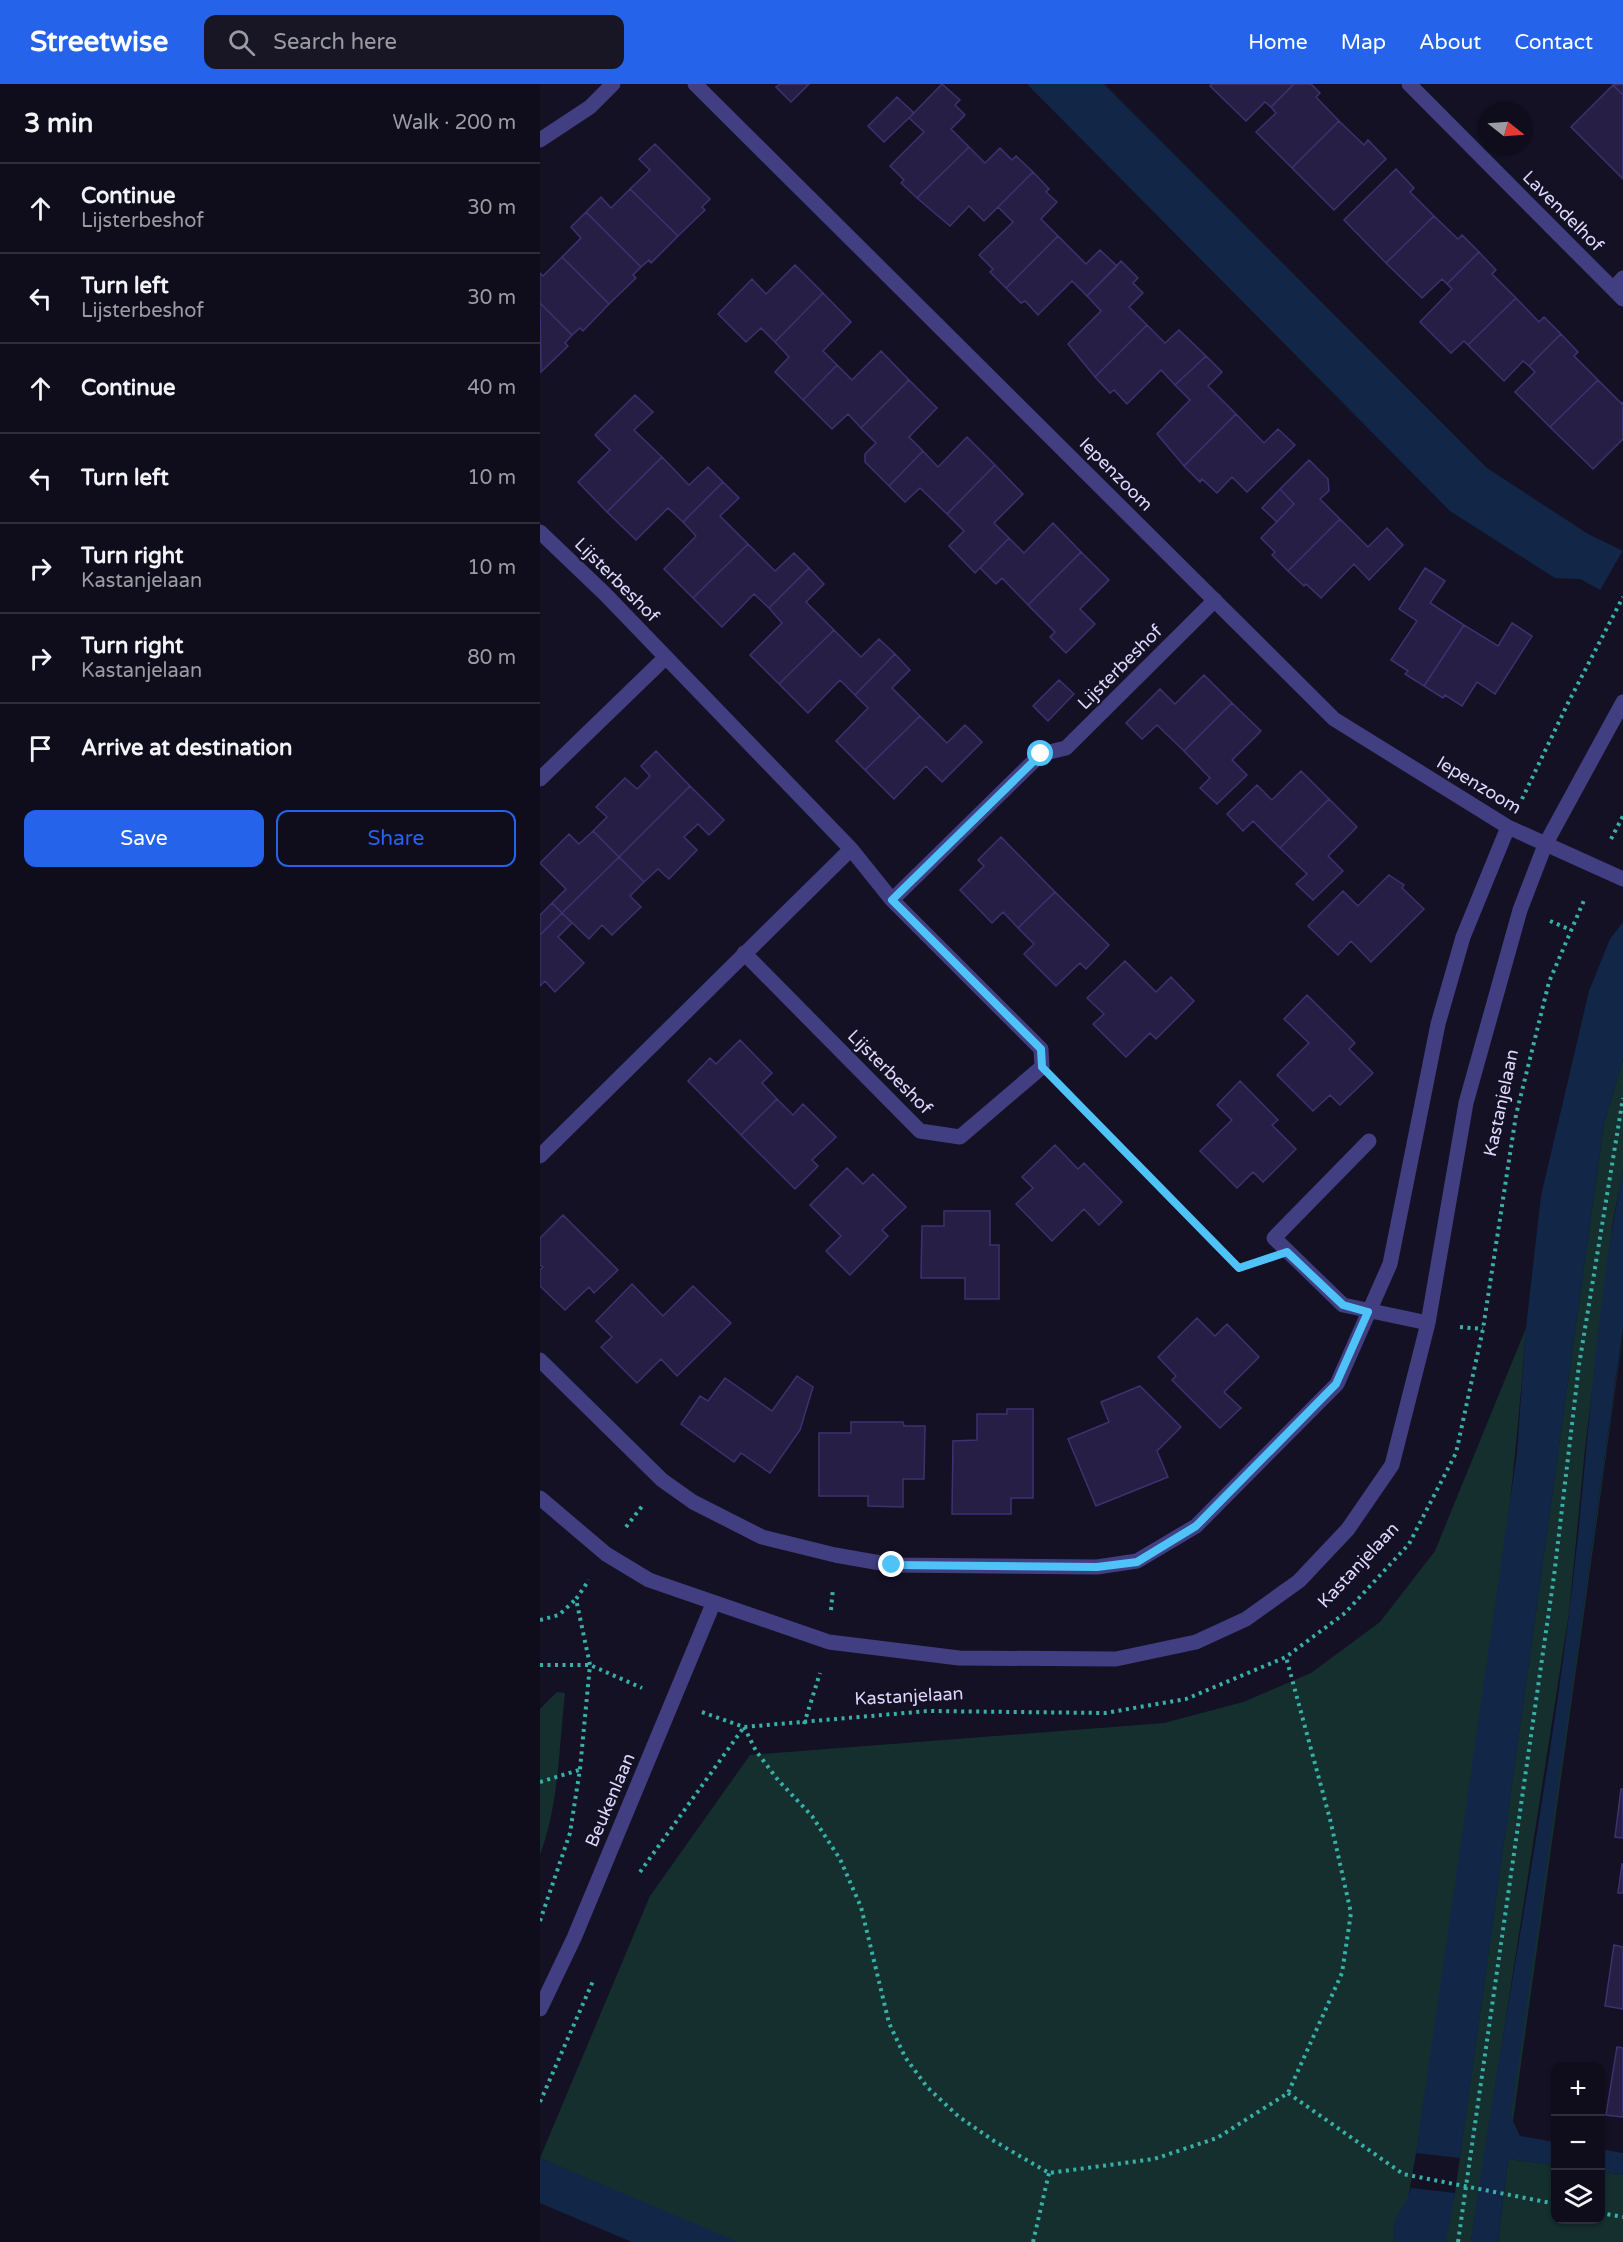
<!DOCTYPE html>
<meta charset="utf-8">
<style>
body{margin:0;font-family:"Varela Round",sans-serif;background:#181625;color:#f1f3f6}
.controls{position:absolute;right:18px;bottom:18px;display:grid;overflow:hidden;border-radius:12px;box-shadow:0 2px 4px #0004}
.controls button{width:54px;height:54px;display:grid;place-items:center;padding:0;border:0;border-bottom:2px solid #2f2d3b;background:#0f0d1c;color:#f1f3f6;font:30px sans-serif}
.compass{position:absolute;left:939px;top:18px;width:54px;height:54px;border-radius:50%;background:#0f0d1c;box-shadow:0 2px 4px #0004;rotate:107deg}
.stop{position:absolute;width:18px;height:18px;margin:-14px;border:4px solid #4fc3f7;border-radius:50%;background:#fff}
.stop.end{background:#4fc3f7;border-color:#fff;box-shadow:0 2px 6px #0008}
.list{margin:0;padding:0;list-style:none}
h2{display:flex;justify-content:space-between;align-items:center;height:78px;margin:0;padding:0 24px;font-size:26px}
h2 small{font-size:20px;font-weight:400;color:#9b9ca3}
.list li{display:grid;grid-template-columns:39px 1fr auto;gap:18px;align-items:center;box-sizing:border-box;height:90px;padding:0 24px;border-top:2px solid #2f2d3b}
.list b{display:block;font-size:22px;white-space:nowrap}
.list p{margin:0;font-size:20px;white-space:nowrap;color:#9b9ca3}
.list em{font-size:20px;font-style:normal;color:#9b9ca3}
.actions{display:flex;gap:12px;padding:18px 24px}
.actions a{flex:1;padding:14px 0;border:2px solid #2563eb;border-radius:12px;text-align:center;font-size:21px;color:#2563eb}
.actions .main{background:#2563eb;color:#fff}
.icon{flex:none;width:33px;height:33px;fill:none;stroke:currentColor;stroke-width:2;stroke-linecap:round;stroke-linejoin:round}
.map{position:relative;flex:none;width:1083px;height:2158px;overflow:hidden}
header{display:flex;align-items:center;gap:36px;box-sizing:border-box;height:84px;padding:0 30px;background:#2563eb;color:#fff}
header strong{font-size:28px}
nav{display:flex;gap:33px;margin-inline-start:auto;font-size:21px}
.search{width:420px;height:54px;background:#181625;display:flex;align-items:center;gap:15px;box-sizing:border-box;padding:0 21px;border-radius:12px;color:#9b9ca3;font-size:22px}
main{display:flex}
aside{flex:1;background:#0f0d1c}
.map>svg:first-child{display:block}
</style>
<header>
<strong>Streetwise</strong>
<div class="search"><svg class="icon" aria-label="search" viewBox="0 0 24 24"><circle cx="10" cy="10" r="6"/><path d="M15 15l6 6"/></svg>Search here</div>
<nav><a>Home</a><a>Map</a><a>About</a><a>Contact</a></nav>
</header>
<main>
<aside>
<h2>3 min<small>Walk · 200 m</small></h2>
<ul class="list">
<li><svg class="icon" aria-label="ahead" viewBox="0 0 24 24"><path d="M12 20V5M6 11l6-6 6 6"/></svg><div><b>Continue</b><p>Lijsterbeshof</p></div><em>30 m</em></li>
<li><svg class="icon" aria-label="left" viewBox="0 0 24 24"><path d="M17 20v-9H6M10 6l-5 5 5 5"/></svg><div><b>Turn left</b><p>Lijsterbeshof</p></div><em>30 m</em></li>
<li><svg class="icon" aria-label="ahead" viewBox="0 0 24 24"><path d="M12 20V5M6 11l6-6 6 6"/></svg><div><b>Continue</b></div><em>40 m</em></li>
<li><svg class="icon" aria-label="left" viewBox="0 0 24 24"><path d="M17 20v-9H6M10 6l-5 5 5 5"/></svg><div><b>Turn left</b></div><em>10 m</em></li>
<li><svg class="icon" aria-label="right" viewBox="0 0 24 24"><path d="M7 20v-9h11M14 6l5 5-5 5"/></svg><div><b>Turn right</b><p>Kastanjelaan</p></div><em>10 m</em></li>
<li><svg class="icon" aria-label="right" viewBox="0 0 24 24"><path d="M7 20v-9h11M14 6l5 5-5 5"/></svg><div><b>Turn right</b><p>Kastanjelaan</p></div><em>80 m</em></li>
<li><svg class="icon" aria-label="arrive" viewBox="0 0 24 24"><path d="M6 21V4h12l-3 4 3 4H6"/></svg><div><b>Arrive at destination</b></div></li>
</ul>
<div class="actions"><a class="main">Save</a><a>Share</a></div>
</aside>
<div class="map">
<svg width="1083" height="2158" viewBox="0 0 1083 2158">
<rect width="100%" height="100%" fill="#141125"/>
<path fill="#142f2e" d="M 1083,975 L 1083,1087 L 1073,1137 L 1045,1365 L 1029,1529 L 931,2158 L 904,2158 L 915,2109 L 1064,1039 Z
M 986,1244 C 966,1521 918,1795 876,2069 L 867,2121 C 854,2131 852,2143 855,2158 L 187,2158 L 0,2074 L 110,1812 L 210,1671 L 624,1639 L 703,1618 L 771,1589 L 840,1538 L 895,1467 Z
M 1083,1246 L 1081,1264 L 973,2037 L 970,2033 Z
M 17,1608 L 25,1609 C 19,1663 19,1720 0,1771 L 0,1625 Z
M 968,2075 L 1015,2081 L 1016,2136 L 1060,2136 L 1061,2087 L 1083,2091 L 1083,2158 L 958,2158 Z"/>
<path fill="#122748" d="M 487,0 L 564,0 L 947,384 L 1048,450 L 1083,467 L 1083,518 L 1040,495 L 1015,494 L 910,427 Z
M 1083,838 L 1083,975 L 1064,1039 L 920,2074 L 876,2069 L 977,1369 L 986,1244 L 1001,1112 L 1049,907 L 1070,855 Z
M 1083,1087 L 1083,1243 L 971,2033 L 980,2052 L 1015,2058 L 1015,2081 L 968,2075 L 958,2158 L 931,2158 C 960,1948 1003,1740 1029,1530 C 1048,1382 1053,1233 1083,1087 Z
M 1060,2065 L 1083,2069 L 1083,2091 L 1061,2087 Z
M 0,2074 L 198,2158 L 92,2158 L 0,2119 Z
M 871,2104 L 915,2109 L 906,2158 L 855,2158 C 848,2130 865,2129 871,2104 Z"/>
<path fill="#141125" d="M 1083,466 L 1083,521 L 1059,508 Z"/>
<path fill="#261e45" stroke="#3d326f" stroke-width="1.5" d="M 240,0 L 269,0 L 251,18 L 236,3 Z
M 402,0 L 420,16 L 415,21 L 425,31 L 411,45 L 429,63 L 377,114 L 361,99 L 364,96 L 350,82 L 384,48 L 369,34 Z
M 672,0 L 754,0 L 731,23 L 725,18 L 706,37 L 670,2 Z
M 754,0 L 771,0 L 780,9 L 776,13 L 799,37 L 752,84 L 716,48 L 736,29 L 731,23 Z
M 1083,0 L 1083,11 L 1073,1 Z
M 1073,1 L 1083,11 L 1083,95 L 1031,43 Z
M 357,13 L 374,29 L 344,58 L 328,42 Z
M 799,37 L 824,61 L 828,56 L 846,75 L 794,126 L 752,84 Z
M 115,60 L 170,115 L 162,123 L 165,126 L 138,152 L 90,105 L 110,86 L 99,75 Z
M 429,63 L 445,79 L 460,64 L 472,76 L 476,72 L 493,88 L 444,137 L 429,122 L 410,142 L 377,114 Z
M 856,85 L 874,104 L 870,108 L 894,132 L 846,179 L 804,136 Z
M 493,88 L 509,105 L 506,108 L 517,118 L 501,135 L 518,152 L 466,204 L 450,188 L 453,185 L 439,171 L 473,138 L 458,123 Z
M 90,105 L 138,152 L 111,179 L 109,176 L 101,183 L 46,128 L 61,113 L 71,124 Z
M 46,128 L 101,183 L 93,191 L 96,194 L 69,220 L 22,173 L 41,154 L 31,143 Z
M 894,132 L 918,155 L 922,151 L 939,168 L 907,200 L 902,195 L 882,214 L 846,179 Z
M 518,152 L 546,180 L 560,166 L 577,182 L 547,212 L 532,197 L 498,231 L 485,217 L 481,219 L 466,204 Z
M 939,168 L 956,186 L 952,190 L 976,214 L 928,261 L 924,257 L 911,269 L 880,238 L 912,205 L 907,200 Z
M 22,173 L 69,220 L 43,247 L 40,244 L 32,251 L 0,219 L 0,189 L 3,192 Z
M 581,177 L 598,194 L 593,199 L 603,209 L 589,223 L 607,241 L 555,293 L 528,260 L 561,227 L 547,212 Z
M 255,181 L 283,209 L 235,258 L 221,244 L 206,258 L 178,230 L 212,195 L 226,210 Z
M 283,209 L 311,238 L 283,267 L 297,281 L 263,316 L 235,288 L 249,273 L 235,258 Z
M 976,214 L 999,238 L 1004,233 L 1021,250 L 989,282 L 983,277 L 964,297 L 928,261 Z
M 0,219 L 32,251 L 25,259 L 28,262 L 1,288 Z
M 607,241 L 625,259 L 639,246 L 666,272 L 635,301 L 621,286 L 587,320 L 574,306 L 570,309 L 555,293 Z
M 1021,250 L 1038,268 L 1034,272 L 1058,296 L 1010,343 L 975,308 L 995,288 L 989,282 Z
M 341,267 L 369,296 L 321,344 L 308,330 L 292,345 L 263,316 L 297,281 L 312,296 Z
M 666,272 L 682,288 L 668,302 L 696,330 L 644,382 L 617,350 L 650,316 L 635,301 Z
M 369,296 L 397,324 L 369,353 L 383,367 L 349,402 L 325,378 L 325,370 L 336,359 L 321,344 Z
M 1058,296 L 1082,320 L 1083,318 L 1083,355 L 1053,385 L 1010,343 Z
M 95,311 L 113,328 L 94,346 L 122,373 L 67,428 L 38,398 L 70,366 L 55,351 Z
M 696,330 L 724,359 L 738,345 L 755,361 L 707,408 L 692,393 L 677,409 L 662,395 L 660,398 L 644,382 Z
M 427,353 L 455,381 L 407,430 L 380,404 L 365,418 L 349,402 L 383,367 L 398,383 Z
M 122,373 L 149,401 L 168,383 L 183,398 L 143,438 L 128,424 L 96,456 L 67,428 Z
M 769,376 L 788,395 L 789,407 L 780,415 L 800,435 L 748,487 L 732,471 L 735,468 L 721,454 L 754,420 L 740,405 Z
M 455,381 L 483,410 L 454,439 L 469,454 L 435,489 L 409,462 L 424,447 L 407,430 Z
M 183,398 L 199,414 L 180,432 L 208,460 L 153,514 L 124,485 L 156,452 L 143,438 Z
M 740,405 L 754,420 L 737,438 L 722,424 Z
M 800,435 L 828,463 L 847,444 L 863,461 L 829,496 L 814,480 L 781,514 L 766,500 L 764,502 L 748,487 Z
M 513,439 L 541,468 L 488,521 L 462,494 L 456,500 L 440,484 L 469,454 L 484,469 Z
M 208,460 L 235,487 L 254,469 L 269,484 L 229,524 L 214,510 L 182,543 L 153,514 Z
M 541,468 L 569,496 L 540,525 L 555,540 L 526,569 L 510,553 L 515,548 L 488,521 Z
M 269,484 L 284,500 L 266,518 L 294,546 L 239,600 L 210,571 L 242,539 L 229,524 Z
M 885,484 L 905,497 L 890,519 L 924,541 L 884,602 L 865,590 L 868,587 L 851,576 L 877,537 L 859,525 Z
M 972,539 L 992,552 L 955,610 L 937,598 L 922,622 L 905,611 L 903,614 L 884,602 L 924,541 L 958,562 Z
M 294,546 L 321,573 L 339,555 L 355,570 L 315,611 L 300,596 L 268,629 L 239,600 Z
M 355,570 L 370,586 L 352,604 L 380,632 L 325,686 L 296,657 L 328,624 L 315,611 Z
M 664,591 L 692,619 L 644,667 L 617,641 L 602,655 L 586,639 L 620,605 L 635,620 Z
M 519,596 L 534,610 L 508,637 L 493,622 Z
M 692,619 L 721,647 L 692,676 L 707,691 L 677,720 L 660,704 L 670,694 L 644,667 Z
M 380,632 L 407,659 L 425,641 L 442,658 L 402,698 L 386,682 L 354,715 L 325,686 Z
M 116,667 L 150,702 L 79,773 L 53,747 L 67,733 L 56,723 L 85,694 L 97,705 L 110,692 L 101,682 Z
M 761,687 L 789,715 L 740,764 L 713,737 L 703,747 L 687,730 L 717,701 L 732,716 Z
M 150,702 L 184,736 L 169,751 L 158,740 L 144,753 L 157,766 L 129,795 L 118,785 L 104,798 L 79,773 Z
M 789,715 L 817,743 L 788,772 L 803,787 L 773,816 L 756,800 L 767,790 L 740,764 Z
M 53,747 L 79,773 L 22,829 L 12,819 L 26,805 L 0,779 L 29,750 L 39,760 Z
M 461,753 L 515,808 L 478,844 L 463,828 L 452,839 L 420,806 L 444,782 L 438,776 Z
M 79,773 L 104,798 L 90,812 L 101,823 L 72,851 L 62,841 L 49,855 L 22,829 Z
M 849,791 L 864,801 L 862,804 L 884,825 L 831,878 L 811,857 L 798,871 L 768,842 L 803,807 L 818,822 Z
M 515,808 L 569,861 L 546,885 L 540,879 L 516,902 L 484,870 L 494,860 L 478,844 Z
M 12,819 L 22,829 L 0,851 L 0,831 Z
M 22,829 L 32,839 L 18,853 L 44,879 L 15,908 L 5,897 L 0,902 L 0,851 Z
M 585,877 L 616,908 L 631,893 L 654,917 L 616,955 L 610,949 L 586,973 L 553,940 L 564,930 L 547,914 Z
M 767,911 L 815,959 L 809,965 L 833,989 L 800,1021 L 790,1011 L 773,1027 L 737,991 L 769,959 L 744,935 Z
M 200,956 L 232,989 L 222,999 L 237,1015 L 201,1051 L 148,997 L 170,974 L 176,980 Z
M 700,997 L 738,1036 L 732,1041 L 756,1065 L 723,1098 L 713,1088 L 697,1104 L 660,1067 L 692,1036 L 677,1021 Z
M 237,1015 L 253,1031 L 263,1020 L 296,1053 L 272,1076 L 278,1082 L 255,1105 L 201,1051 Z
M 515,1061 L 538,1085 L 544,1079 L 582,1118 L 559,1141 L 544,1125 L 512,1157 L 476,1120 L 493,1104 L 482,1093 Z
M 307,1084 L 323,1100 L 333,1090 L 366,1123 L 342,1146 L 348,1152 L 310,1191 L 286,1167 L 301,1152 L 270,1121 Z
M 404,1127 L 450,1127 L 450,1161 L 459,1161 L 459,1215 L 425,1215 L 425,1194 L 381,1194 L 382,1142 L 404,1142 Z
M 23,1131 L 78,1186 L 54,1209 L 49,1203 L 25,1226 L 0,1202 L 0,1186 L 3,1183 L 0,1181 L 0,1154 Z
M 92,1200 L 123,1232 L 153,1202 L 191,1239 L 137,1292 L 121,1275 L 97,1299 L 61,1263 L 72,1253 L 56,1237 Z
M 657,1234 L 675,1252 L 687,1240 L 719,1273 L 684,1308 L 701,1324 L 680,1344 L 632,1296 L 636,1292 L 618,1273 Z
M 257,1292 L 273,1303 L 260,1346 L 230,1389 L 201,1369 L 194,1378 L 141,1340 L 160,1312 L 168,1317 L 185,1294 L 232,1327 Z
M 600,1302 L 641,1343 L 617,1367 L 628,1393 L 556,1422 L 528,1355 L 569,1338 L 561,1318 Z
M 467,1325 L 493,1325 L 493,1414 L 471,1414 L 471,1430 L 412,1430 L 413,1357 L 437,1356 L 437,1330 L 467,1330 Z
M 311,1338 L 363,1338 L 364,1342 L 385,1342 L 384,1395 L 363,1395 L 363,1423 L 328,1422 L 328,1412 L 279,1412 L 279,1349 L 311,1349 Z
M 1081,1705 L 1083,1705 L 1083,1754 L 1075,1753 Z
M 1082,1780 L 1083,1780 L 1083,1809 L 1078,1809 Z
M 1074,1861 L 1083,1863 L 1083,1925 L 1065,1922 Z
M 1077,1963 L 1083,1964 L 1083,2033 L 1066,2031 Z"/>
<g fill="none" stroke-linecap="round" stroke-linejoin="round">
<path stroke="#38b0a8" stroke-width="4" stroke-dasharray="3 4.5" stroke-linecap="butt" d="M 982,715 L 1028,619 L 1083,513
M 1071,755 L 1083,732
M 1010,837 L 1031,846
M 525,1006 L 699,1184 L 715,1179
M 920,1243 L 943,1245
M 86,1443 L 103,1421
M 291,1526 L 293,1504
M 0,1536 L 19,1531 L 36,1515
M 0,1581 L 50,1581 L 102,1604
M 162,1628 L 204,1643 L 388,1627 L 565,1629 L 646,1615 L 746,1573 L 805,1529 L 869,1460 L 916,1369 L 943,1245 L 976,1031 L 1009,898 L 1045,814
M 264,1640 L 280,1589
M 204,1643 L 216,1667 L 238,1696 L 272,1732 L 300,1775 L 321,1823 L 349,1939 L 365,1973 L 387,2003 L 418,2032 L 454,2057 L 509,2089 L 614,2075 L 677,2054 L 748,2009 L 802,1889 L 811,1829 L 790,1735 L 746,1573
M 0,1698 L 39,1686
M 100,1788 L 204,1643
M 0,1837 L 30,1749 L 40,1685 L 50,1581 L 36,1515 L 49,1496
M 748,2009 L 863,2090 L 1016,2120
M 0,2018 L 53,1897
M 1060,2129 L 1083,2133
M 493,2158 L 509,2089
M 918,2158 L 1014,1492 L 1039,1281 L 1083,1014"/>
<path stroke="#413f81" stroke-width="15" d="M 155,0 L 794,635 L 968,743 L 1083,795
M 869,0 L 1083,215
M 0,56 L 50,23 L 73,0
M 1073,205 L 1083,194
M 0,448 L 65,510 L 311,765 L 0,1072
M 0,695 L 126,573
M 352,816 L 501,670 L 526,664 L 675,516
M 204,869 L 380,1047 L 420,1053 L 502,983 L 501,965 L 352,816 L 311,765
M 829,1057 L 734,1154 L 803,1221 L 888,1239
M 0,1276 L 122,1396 L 153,1418 L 222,1453 L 295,1471 L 352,1481 L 557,1483 L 597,1477 L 656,1442 L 797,1300 L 850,1180 L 898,940 L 923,853 L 968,743
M 0,1414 L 66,1470 L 109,1496 L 289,1558 L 419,1574 L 576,1575 L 656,1558 L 706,1535 L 759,1497 L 808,1445 L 852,1381 L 888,1239 L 926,1019 L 980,826 L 1005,761 L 1083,618
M 0,1925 L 34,1854 L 173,1520"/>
</g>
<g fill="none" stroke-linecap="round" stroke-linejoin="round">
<path stroke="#4fc3f7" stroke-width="8" d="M 352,1481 L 557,1483 L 597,1478 L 656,1442 L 796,1300 L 828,1228 L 803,1221 L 747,1168 L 699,1184 L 502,983 L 501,965 L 352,816 L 501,670"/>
</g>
<g text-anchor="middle" stroke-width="4.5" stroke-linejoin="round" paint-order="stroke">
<g font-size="18" fill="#dcd8fc" stroke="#141125">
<text transform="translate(1023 127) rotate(45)" y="6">Lavendelhof</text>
<text transform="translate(576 390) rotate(45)" y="6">Iepenzoom</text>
<text transform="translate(77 496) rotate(45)" y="6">Lijsterbeshof</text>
<text transform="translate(580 583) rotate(-45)" y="6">Lijsterbeshof</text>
<text transform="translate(939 701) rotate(31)" y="6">Iepenzoom</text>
<text transform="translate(350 988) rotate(45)" y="6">Lijsterbeshof</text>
<text transform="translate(961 1019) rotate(-78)" y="6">Kastanjelaan</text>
<text transform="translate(818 1481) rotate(-47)" y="6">Kastanjelaan</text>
<text transform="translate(369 1612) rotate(-3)" y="6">Kastanjelaan</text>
<text transform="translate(70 1716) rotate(-67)" y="6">Beukenlaan</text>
</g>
</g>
</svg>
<div class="controls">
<button>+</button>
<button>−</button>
<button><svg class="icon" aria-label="layers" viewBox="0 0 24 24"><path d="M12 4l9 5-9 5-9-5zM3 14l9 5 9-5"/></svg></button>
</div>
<svg class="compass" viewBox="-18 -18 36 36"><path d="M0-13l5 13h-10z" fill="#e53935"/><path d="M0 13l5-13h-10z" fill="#9b9ca3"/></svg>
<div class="stop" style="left:501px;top:670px"></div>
<div class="stop end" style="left:352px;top:1481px"></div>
</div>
</main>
